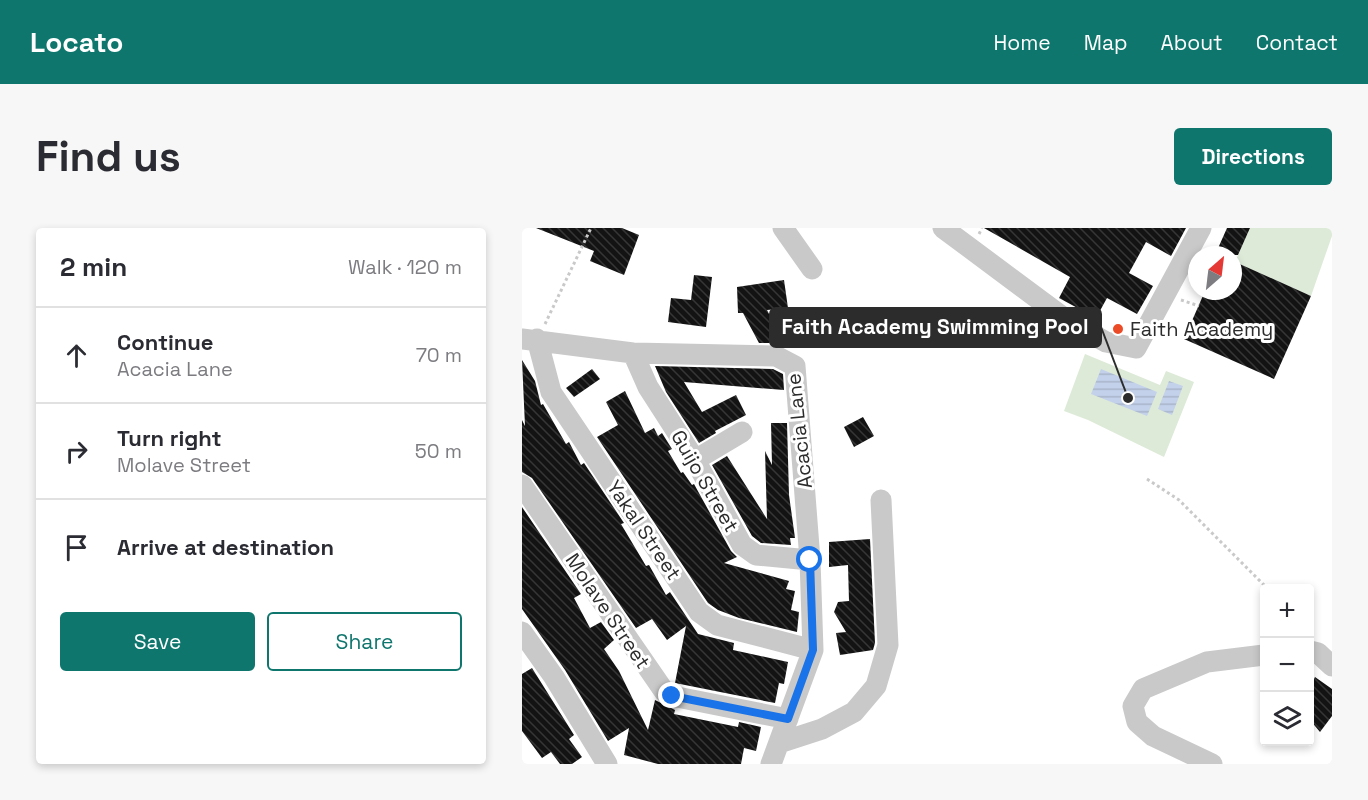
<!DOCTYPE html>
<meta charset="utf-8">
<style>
body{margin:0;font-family:"Space Grotesk",sans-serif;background:#f7f7f7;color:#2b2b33}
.controls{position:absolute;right:18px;bottom:18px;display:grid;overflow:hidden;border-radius:6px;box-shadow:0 3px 9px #0003}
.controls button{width:54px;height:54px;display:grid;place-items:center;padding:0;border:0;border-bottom:2px solid #e1e1e2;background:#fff;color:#2b2b33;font:30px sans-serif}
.compass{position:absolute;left:666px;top:18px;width:54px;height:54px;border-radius:50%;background:#fff;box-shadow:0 3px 9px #0003;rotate:28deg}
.stop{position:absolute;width:18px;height:18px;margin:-14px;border:4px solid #1a73e8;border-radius:50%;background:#fff}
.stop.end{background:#1a73e8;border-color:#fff;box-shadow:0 2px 6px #0008}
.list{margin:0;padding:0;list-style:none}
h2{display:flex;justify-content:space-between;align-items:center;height:78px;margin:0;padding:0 24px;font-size:26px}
h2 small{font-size:20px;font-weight:400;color:#7c7c81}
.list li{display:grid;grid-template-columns:39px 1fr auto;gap:18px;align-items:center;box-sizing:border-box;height:96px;padding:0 24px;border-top:2px solid #e1e1e2}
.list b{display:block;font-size:22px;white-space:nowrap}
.list p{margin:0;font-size:20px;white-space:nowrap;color:#7c7c81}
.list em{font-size:20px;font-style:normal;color:#7c7c81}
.actions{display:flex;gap:12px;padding:18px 24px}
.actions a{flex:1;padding:14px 0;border:2px solid #0f766e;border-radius:6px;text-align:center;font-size:21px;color:#0f766e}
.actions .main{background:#0f766e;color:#fff}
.icon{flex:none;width:33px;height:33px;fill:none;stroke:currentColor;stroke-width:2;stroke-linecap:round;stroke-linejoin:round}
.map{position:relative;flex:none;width:810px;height:536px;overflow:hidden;border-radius:6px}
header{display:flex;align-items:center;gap:36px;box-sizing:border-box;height:84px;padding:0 30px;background:#0f766e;color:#fff}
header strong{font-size:28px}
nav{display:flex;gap:33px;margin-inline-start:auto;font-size:21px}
.intro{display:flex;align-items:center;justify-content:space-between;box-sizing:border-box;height:144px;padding:0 36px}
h1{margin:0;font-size:42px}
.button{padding:15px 27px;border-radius:6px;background:#0f766e;color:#fff;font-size:21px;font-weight:700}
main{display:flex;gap:36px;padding:0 36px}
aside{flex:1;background:#fff;border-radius:6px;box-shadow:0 3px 9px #0003}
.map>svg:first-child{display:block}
</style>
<header>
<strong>Locato</strong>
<nav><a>Home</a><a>Map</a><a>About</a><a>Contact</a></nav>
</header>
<div class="intro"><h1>Find us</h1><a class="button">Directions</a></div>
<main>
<aside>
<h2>2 min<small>Walk · 120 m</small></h2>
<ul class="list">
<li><svg class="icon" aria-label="ahead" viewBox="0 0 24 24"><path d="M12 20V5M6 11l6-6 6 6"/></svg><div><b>Continue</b><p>Acacia Lane</p></div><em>70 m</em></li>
<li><svg class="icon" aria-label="right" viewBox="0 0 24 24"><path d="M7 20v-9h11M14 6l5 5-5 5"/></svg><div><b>Turn right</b><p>Molave Street</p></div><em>50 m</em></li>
<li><svg class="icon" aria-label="arrive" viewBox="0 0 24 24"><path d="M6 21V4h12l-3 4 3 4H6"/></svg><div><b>Arrive at destination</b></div></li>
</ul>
<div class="actions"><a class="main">Save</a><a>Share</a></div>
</aside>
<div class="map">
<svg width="810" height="536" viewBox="0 0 810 536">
<defs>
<pattern id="water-rules" width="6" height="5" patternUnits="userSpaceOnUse" patternTransform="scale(1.5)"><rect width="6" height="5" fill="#c3d1eb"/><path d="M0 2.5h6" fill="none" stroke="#a8b4ca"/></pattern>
<pattern id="building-back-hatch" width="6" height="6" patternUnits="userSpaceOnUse" patternTransform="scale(1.5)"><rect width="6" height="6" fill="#131313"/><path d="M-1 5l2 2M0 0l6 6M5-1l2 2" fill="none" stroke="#363636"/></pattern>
</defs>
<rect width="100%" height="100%" fill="#fff"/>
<path fill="#ddead8" d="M 728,0 L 810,0 L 810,8 L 789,68 L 713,34 Z
M 563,126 L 638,157 L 644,143 L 672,154 L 642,229 L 566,192 L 542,183 Z"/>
<path fill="url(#water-rules)" d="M 579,141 L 635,164 L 625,188 L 569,166 Z
M 647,153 L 661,158 L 650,187 L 636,181 Z"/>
<path fill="url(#building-back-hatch)" d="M 14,0 L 100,0 L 117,7 L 102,47 L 68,33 L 72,23 Z
M 462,0 L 664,0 L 649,28 L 624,14 L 607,45 L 631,58 L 615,86 L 585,70 L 574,90 L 537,70 L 548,49 Z
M 705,0 L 728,0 L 716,27 L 693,27 Z
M 711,33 L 789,68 L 752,151 L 662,111 L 683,63 L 711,63 Z
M 172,47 L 190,49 L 184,99 L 146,94 L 149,70 L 169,72 Z
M 262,52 L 266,80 L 245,82 L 259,109 L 247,115 L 237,115 L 221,85 L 216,85 L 215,59 Z
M 0,132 L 13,153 L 19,177 L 21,176 L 44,216 L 47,214 L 59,237 L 62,235 L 102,295 L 99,296 L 124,338 L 127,337 L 144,367 L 148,364 L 176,406 L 212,415 L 211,422 L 266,434 L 262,456 L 257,455 L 253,475 L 153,455 L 164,398 L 145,412 L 130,391 L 114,400 L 10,250 L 0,244 L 0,192 L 3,198 Z
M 133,138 L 251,141 L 261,146 L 262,162 L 162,154 L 180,184 L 214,167 L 224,187 L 193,203 L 194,205 L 177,215 L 144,164 Z
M 70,141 L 78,151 L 52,169 L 44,160 Z
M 103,163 L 123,205 L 132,200 L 136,208 L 140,205 L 150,221 L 146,223 L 159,245 L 161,244 L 170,257 L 172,256 L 209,323 L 215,329 L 202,335 L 267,353 L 264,361 L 273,363 L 269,382 L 277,384 L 275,404 L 217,390 L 196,382 L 186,375 L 75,209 L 96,197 L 84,174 Z
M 341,189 L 352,208 L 332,219 L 322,199 Z
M 249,195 L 265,195 L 267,267 L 273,310 L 268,310 L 269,317 L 239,315 L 230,308 L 190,237 L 205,228 L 245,291 L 243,223 L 250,237 Z
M 0,279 L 59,366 L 52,370 L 68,400 L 79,394 L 92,412 L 82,421 L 97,443 L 126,502 L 133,472 L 153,482 L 152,486 L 216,499 L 217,494 L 239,499 L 234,523 L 222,520 L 219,536 L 136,536 L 102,527 L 107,500 L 86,513 L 43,442 L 0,381 Z
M 348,311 L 353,415 L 351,422 L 318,427 L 314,405 L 324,404 L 312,384 L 316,374 L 327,373 L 326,337 L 307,339 L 307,314 Z
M 10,440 L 52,507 L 47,511 L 60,529 L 50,536 L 38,536 L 29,524 L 20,530 L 0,503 L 0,446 Z
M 793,449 L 810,461 L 810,488 L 798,504 L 788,492 L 788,458 Z"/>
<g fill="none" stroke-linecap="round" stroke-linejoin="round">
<path stroke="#c9c9c9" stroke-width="3" stroke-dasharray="3 3" stroke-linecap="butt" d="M 457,6 L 460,0
M 659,72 L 677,78
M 23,96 L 69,0
M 625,251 L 657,272 L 746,361"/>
<path stroke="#c9c9c9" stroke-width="21" d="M 261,0 L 290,41
M 421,0 L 546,93 L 584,114 L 614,120 L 679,0
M 0,111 L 111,125 L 254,128 L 273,138 L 288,332 L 291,422 L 249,536
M 15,111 L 29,164 L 177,384 L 195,397 L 291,422
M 111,125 L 126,159 L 173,232 L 220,317 L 234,327 L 288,332
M 173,232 L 220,204
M 0,257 L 142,463 L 150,468 L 266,491
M 0,404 L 32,449 L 85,536
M 788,423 L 796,425 L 810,438
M 257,515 L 300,501 L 332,484 L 354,458 L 366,417 L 359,272
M 690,536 L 631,508 L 615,494 L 611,478 L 621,461 L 685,434 L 742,427"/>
</g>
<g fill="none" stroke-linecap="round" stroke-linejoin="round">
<path stroke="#1a73e8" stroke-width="8" d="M 150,468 L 266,491 L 291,422 L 288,332"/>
</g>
<circle fill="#eb4b26" stroke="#fff" stroke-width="2" cx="596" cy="101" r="6"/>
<g text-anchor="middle" stroke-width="6" stroke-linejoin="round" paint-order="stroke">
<g font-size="20" fill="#2c2c2c" stroke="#fff" text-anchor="start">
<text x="608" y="108">Faith Academy</text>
</g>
<g font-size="20" fill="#2c2c2c" stroke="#fff">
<text transform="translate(277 203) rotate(-96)" y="7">Acacia Lane</text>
<text transform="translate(183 253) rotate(60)" y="7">Guijo Street</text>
<text transform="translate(122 302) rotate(56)" y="7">Yakal Street</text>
<text transform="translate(86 383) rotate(56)" y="7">Molave Street</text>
</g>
</g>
<path fill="none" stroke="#2c2c2c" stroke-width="2" d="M606 170L579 99"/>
<circle fill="#2c2c2c" stroke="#fff" stroke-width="2" cx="606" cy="170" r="6"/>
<rect fill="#2c2c2c" stroke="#2c2c2c" stroke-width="2" x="248" y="80" width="331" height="39" rx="6"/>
<g font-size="21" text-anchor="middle" font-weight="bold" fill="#fff">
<text x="413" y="106">Faith Academy Swimming Pool</text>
</g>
</svg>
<div class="controls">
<button>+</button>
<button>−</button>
<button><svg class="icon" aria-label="layers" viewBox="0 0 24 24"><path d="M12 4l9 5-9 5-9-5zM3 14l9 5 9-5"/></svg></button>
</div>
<svg class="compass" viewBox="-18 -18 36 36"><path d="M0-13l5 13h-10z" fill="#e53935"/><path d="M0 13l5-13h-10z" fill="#7c7c81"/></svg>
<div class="stop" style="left:288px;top:332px"></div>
<div class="stop end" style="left:150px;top:468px"></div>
</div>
</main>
